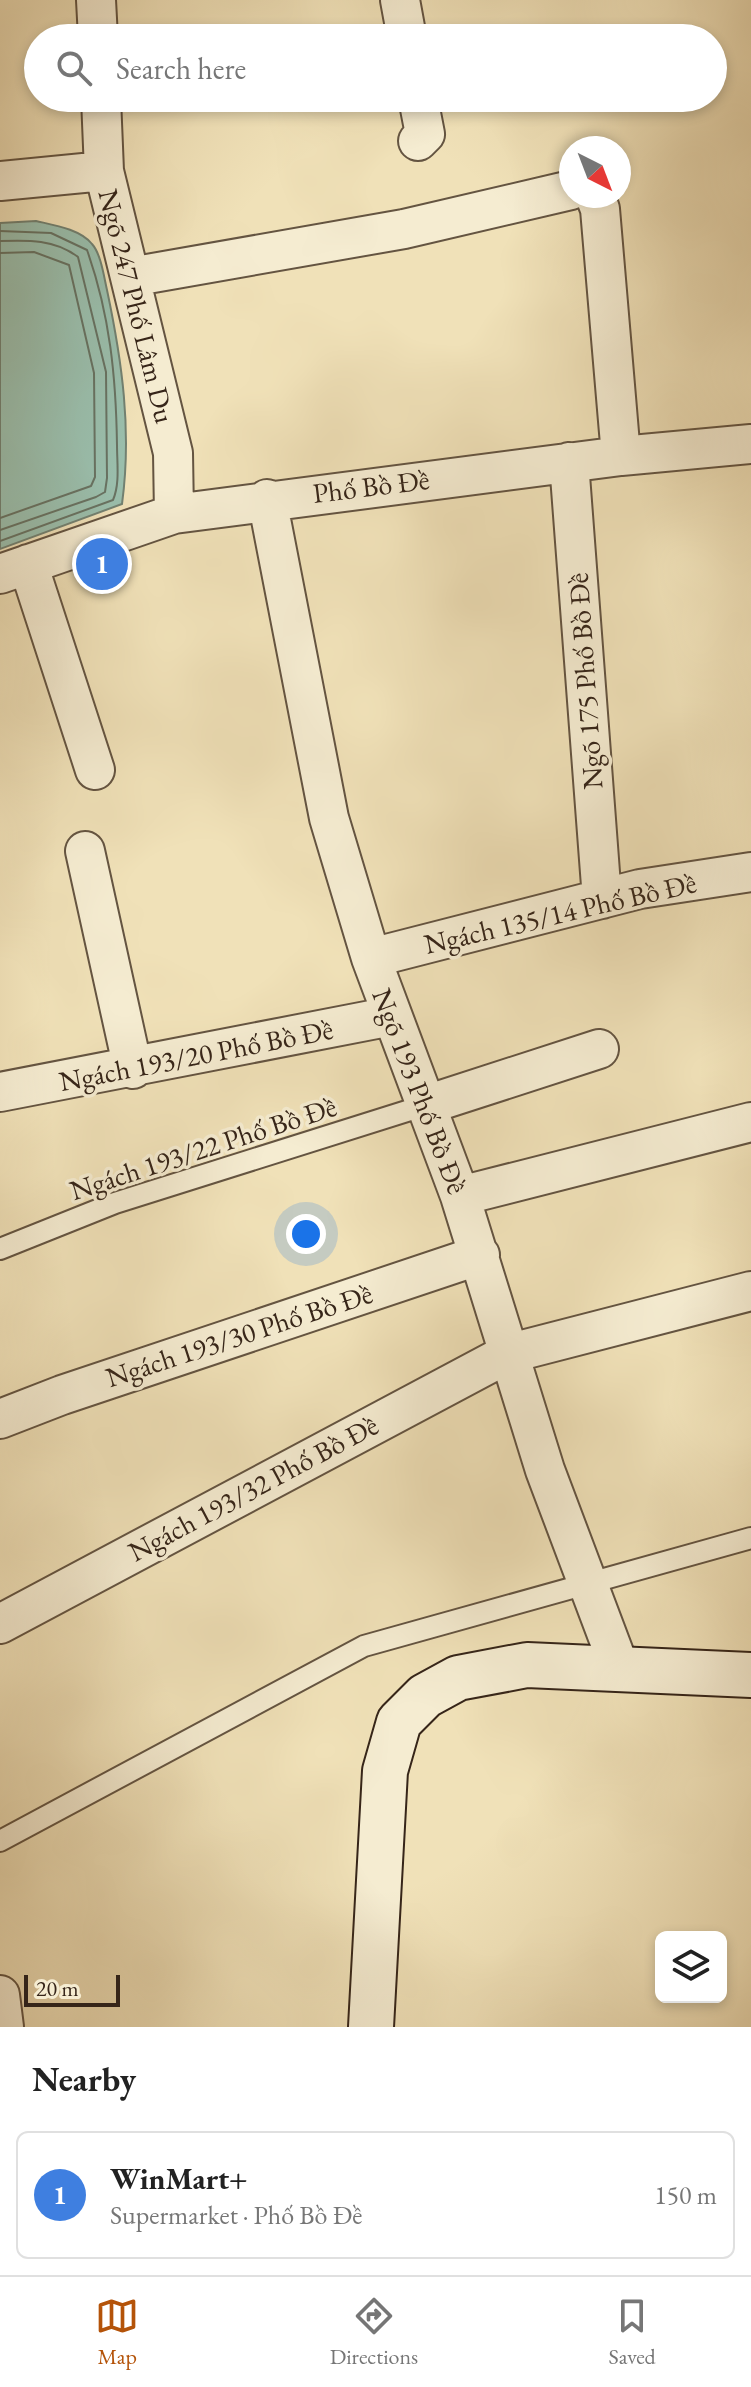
<!DOCTYPE html>
<meta charset="utf-8">
<style>
body{margin:0;font-family:"EB Garamond",serif;background:#f2f2f2;color:#222}
.controls{position:absolute;right:24px;bottom:24px;display:grid;overflow:hidden;border-radius:12px;box-shadow:0 4px 12px #0003}
.controls button{width:72px;height:72px;display:grid;place-items:center;padding:0;border:0;border-bottom:2px solid #e0e0e0;background:#fff;color:#222;font:40px sans-serif}
.compass{position:absolute;left:559px;top:136px;width:72px;height:72px;border-radius:50%;background:#fff;box-shadow:0 4px 12px #0003;rotate:138deg}
.scale{position:absolute;left:24px;bottom:20px;width:96px;box-sizing:border-box;padding-left:8px;border:4px solid #362519;border-top:0;font-size:22px;line-height:28px;white-space:nowrap;color:#362519;-webkit-text-stroke:6px #f5ecd1;paint-order:stroke}
.you{position:absolute;left:306px;top:1234px;width:28px;height:28px;margin:-20px;border:6px solid #fff;border-radius:50%;background:#1a73e8;box-shadow:0 0 0 12px #1a73e833}
.badge{display:grid;place-items:center;width:52px;height:52px;border-radius:50%;background:#b45309;color:#fff;font-size:26px;font-weight:700}
.pin{position:absolute;translate:-50% -50%;border:4px solid #fff;box-shadow:0 2px 8px #0006}
.list{margin:0;padding:0;list-style:none}
h2{display:flex;justify-content:space-between;align-items:center;height:104px;margin:0;padding:0 32px;font-size:34px}
h2 small{font-size:26px;font-weight:400;color:#767676}
.list li{display:grid;grid-template-columns:52px 1fr auto;gap:24px;align-items:center;box-sizing:border-box;height:128px;margin:0 16px 16px;padding:0 16px;border:2px solid #e0e0e0;border-radius:12px}
.list b{display:block;font-size:30px;white-space:nowrap}
.list p{margin:0;font-size:26px;white-space:nowrap;color:#767676}
.list em{font-size:26px;font-style:normal;color:#767676}
.icon{flex:none;width:44px;height:44px;fill:none;stroke:currentColor;stroke-width:2;stroke-linecap:round;stroke-linejoin:round}
.map{position:relative;flex:none;width:751px;height:2027px;overflow:hidden}
.search{position:absolute;background:#fff;box-shadow:0 4px 12px #0003;left:24px;right:24px;top:24px;height:88px;display:flex;align-items:center;gap:20px;box-sizing:border-box;padding:0 28px;border-radius:44px;color:#767676;font-size:30px}
.sheet{height:248px;background:#fff}
nav{display:flex;justify-content:space-around;align-items:center;box-sizing:border-box;height:112px;border-top:2px solid #e0e0e0;background:#fff;font-size:22px;color:#767676}
nav a{display:grid;justify-items:center;gap:4px}
nav .on{color:#b45309}
.map>svg:first-child{display:block}
</style>
<div class="map">
<svg width="751" height="2027" viewBox="0 0 751 2027">
<rect width="100%" height="100%" fill="#f0e1b8"/>
<filter id="stains"><feTurbulence type="fractalNoise" baseFrequency=".0025" numOctaves="4"/><feColorMatrix values="0 0 0 0 .2 0 0 0 0 .09 0 0 0 0 .02 0 0 0 .5 -.17"/></filter>
<radialGradient id="worn" r=".72"><stop offset=".6" stop-color="#630" stop-opacity="0"/><stop offset="1" stop-color="#630" stop-opacity=".3"/></radialGradient>
<path fill="#9abeac" stroke="#728171" stroke-width="2" d="M 36,221 C 53,225 80,229 92,244 C 101,254 104,277 107,290 C 122,361 132,431 122,504 L 0,549 L 0,223 Z"/>
<g fill="none" stroke-linecap="round" stroke-linejoin="round">
<path stroke="#687262" stroke-width="2" d="M 0,231 L 51,233 L 87,250 C 110,315 116,377 117,445 C 117,463 120,484 113,500 L 0,541
M 0,241 C 28,240 55,239 78,257 L 106,372 L 107,478 L 105,492 L 96,497 L 0,530
M 0,253 L 34,252 L 69,265 L 94,373 L 95,477 L 91,486 L 0,518"/>
<g stroke="#645441" stroke-width="24">
<path id="lane" d="M 0,1249 L 115,1203 L 426,1105
M 0,1841 L 364,1646 L 751,1538"/>
</g>
<g stroke="#645441" stroke-width="42">
<path id="street" d="M 96,0 L 98,38
M 400,0 L 407,38
M 101,98 L 104,171 L 173,453 L 174,514
M 418,98 L 425,134 L 418,141
M 0,181 L 104,171
M 595,196 L 600,209 L 621,456
M 130,277 L 404,229 L 571,190
M 569,462 L 602,899
M 267,499 L 329,818 L 371,958 L 460,1196 L 545,1470 L 620,1669
M 28,564 L 95,770
M 0,574 L 174,514 L 621,456 L 751,444
M 85,851 L 133,1069
M 371,958 L 640,889 L 751,872
M 0,1092 L 392,1016
M 426,1105 L 599,1049
M 460,1196 L 751,1122
M 0,1419 L 62,1395 L 480,1255
M 0,1624 L 507,1354 L 751,1291
M 0,1995 L 4,2027"/>
</g>
<g stroke="#362519" stroke-width="48">
<path id="secondary" d="M 371,2027 L 385,1771 L 399,1722 L 425,1696 L 458,1678 L 527,1665 L 751,1675"/>
</g>
<use href="#lane" stroke="#f5ecd1" stroke-width="20"/>
<use href="#street" stroke="#f5ecd1" stroke-width="38"/>
<use href="#secondary" stroke="#f5ecd1" stroke-width="44"/>
</g>
<g text-anchor="middle" stroke-width="7" stroke-linejoin="round" paint-order="stroke">
<g font-size="28" fill="#362519" stroke="#f5ecd1">
<text transform="translate(137 306) rotate(76)" y="10">Ngõ 247 Phố Lâm Du</text>
<text transform="translate(371 486) rotate(-7)" y="10">Phố Bồ Đề</text>
<text transform="translate(585 681) rotate(-94)" y="10">Ngõ 175 Phố Bồ Đề</text>
<text transform="translate(560 913) rotate(-13)" y="10">Ngách 135/14 Phố Bồ Đề</text>
<text transform="translate(196 1055) rotate(-11)" y="10">Ngách 193/20 Phố Bồ Đề</text>
<text transform="translate(420 1091) rotate(69)" y="10">Ngõ 193 Phố Bồ Đề</text>
<text transform="translate(203 1148) rotate(-18)" y="10">Ngách 193/22 Phố Bồ Đề</text>
<text transform="translate(239 1335) rotate(-18)" y="10">Ngách 193/30 Phố Bồ Đề</text>
<text transform="translate(253 1488) rotate(-28)" y="10">Ngách 193/32 Phố Bồ Đề</text>
</g>
</g>
<rect width="100%" height="100%" filter="url(#stains)"/>
<rect width="100%" height="100%" fill="url(#worn)"/>
</svg>
<div class="controls">
<button><svg class="icon" aria-label="layers" viewBox="0 0 24 24"><path d="M12 4l9 5-9 5-9-5zM3 14l9 5 9-5"/></svg></button>
</div>
<svg class="compass" viewBox="-18 -18 36 36"><path d="M0-13l5 13h-10z" fill="#e53935"/><path d="M0 13l5-13h-10z" fill="#767676"/></svg>
<div class="scale">20 m</div>
<div class="you"></div>
<div class="pin badge" style="left:102px;top:564px;background:#3f7fe0">1</div>
<div class="search"><svg class="icon" aria-label="search" viewBox="0 0 24 24"><circle cx="10" cy="10" r="6"/><path d="M15 15l6 6"/></svg>Search here</div>
</div>
<section class="sheet">
<h2>Nearby<small></small></h2>
<ul class="list">
<li><span class="badge" style="background:#3f7fe0">1</span><div><b>WinMart+</b><p>Supermarket · Phố Bồ Đề</p></div><em>150 m</em></li>
</ul>
</section>
<nav>
<a class="on"><svg class="icon" aria-label="map" viewBox="0 0 24 24"><path d="M3 6l6-2 6 2 6-2v14l-6 2-6-2-6 2zM9 4v14M15 6v14"/></svg>Map</a>
<a><svg class="icon" aria-label="directions" viewBox="0 0 24 24"><path d="M12 3l9 9-9 9-9-9zM9 14v-3h6M13 9l2 2-2 2"/></svg>Directions</a>
<a><svg class="icon" aria-label="saved" viewBox="0 0 24 24"><path d="M7 4h10v16l-5-4-5 4z"/></svg>Saved</a>
</nav>
